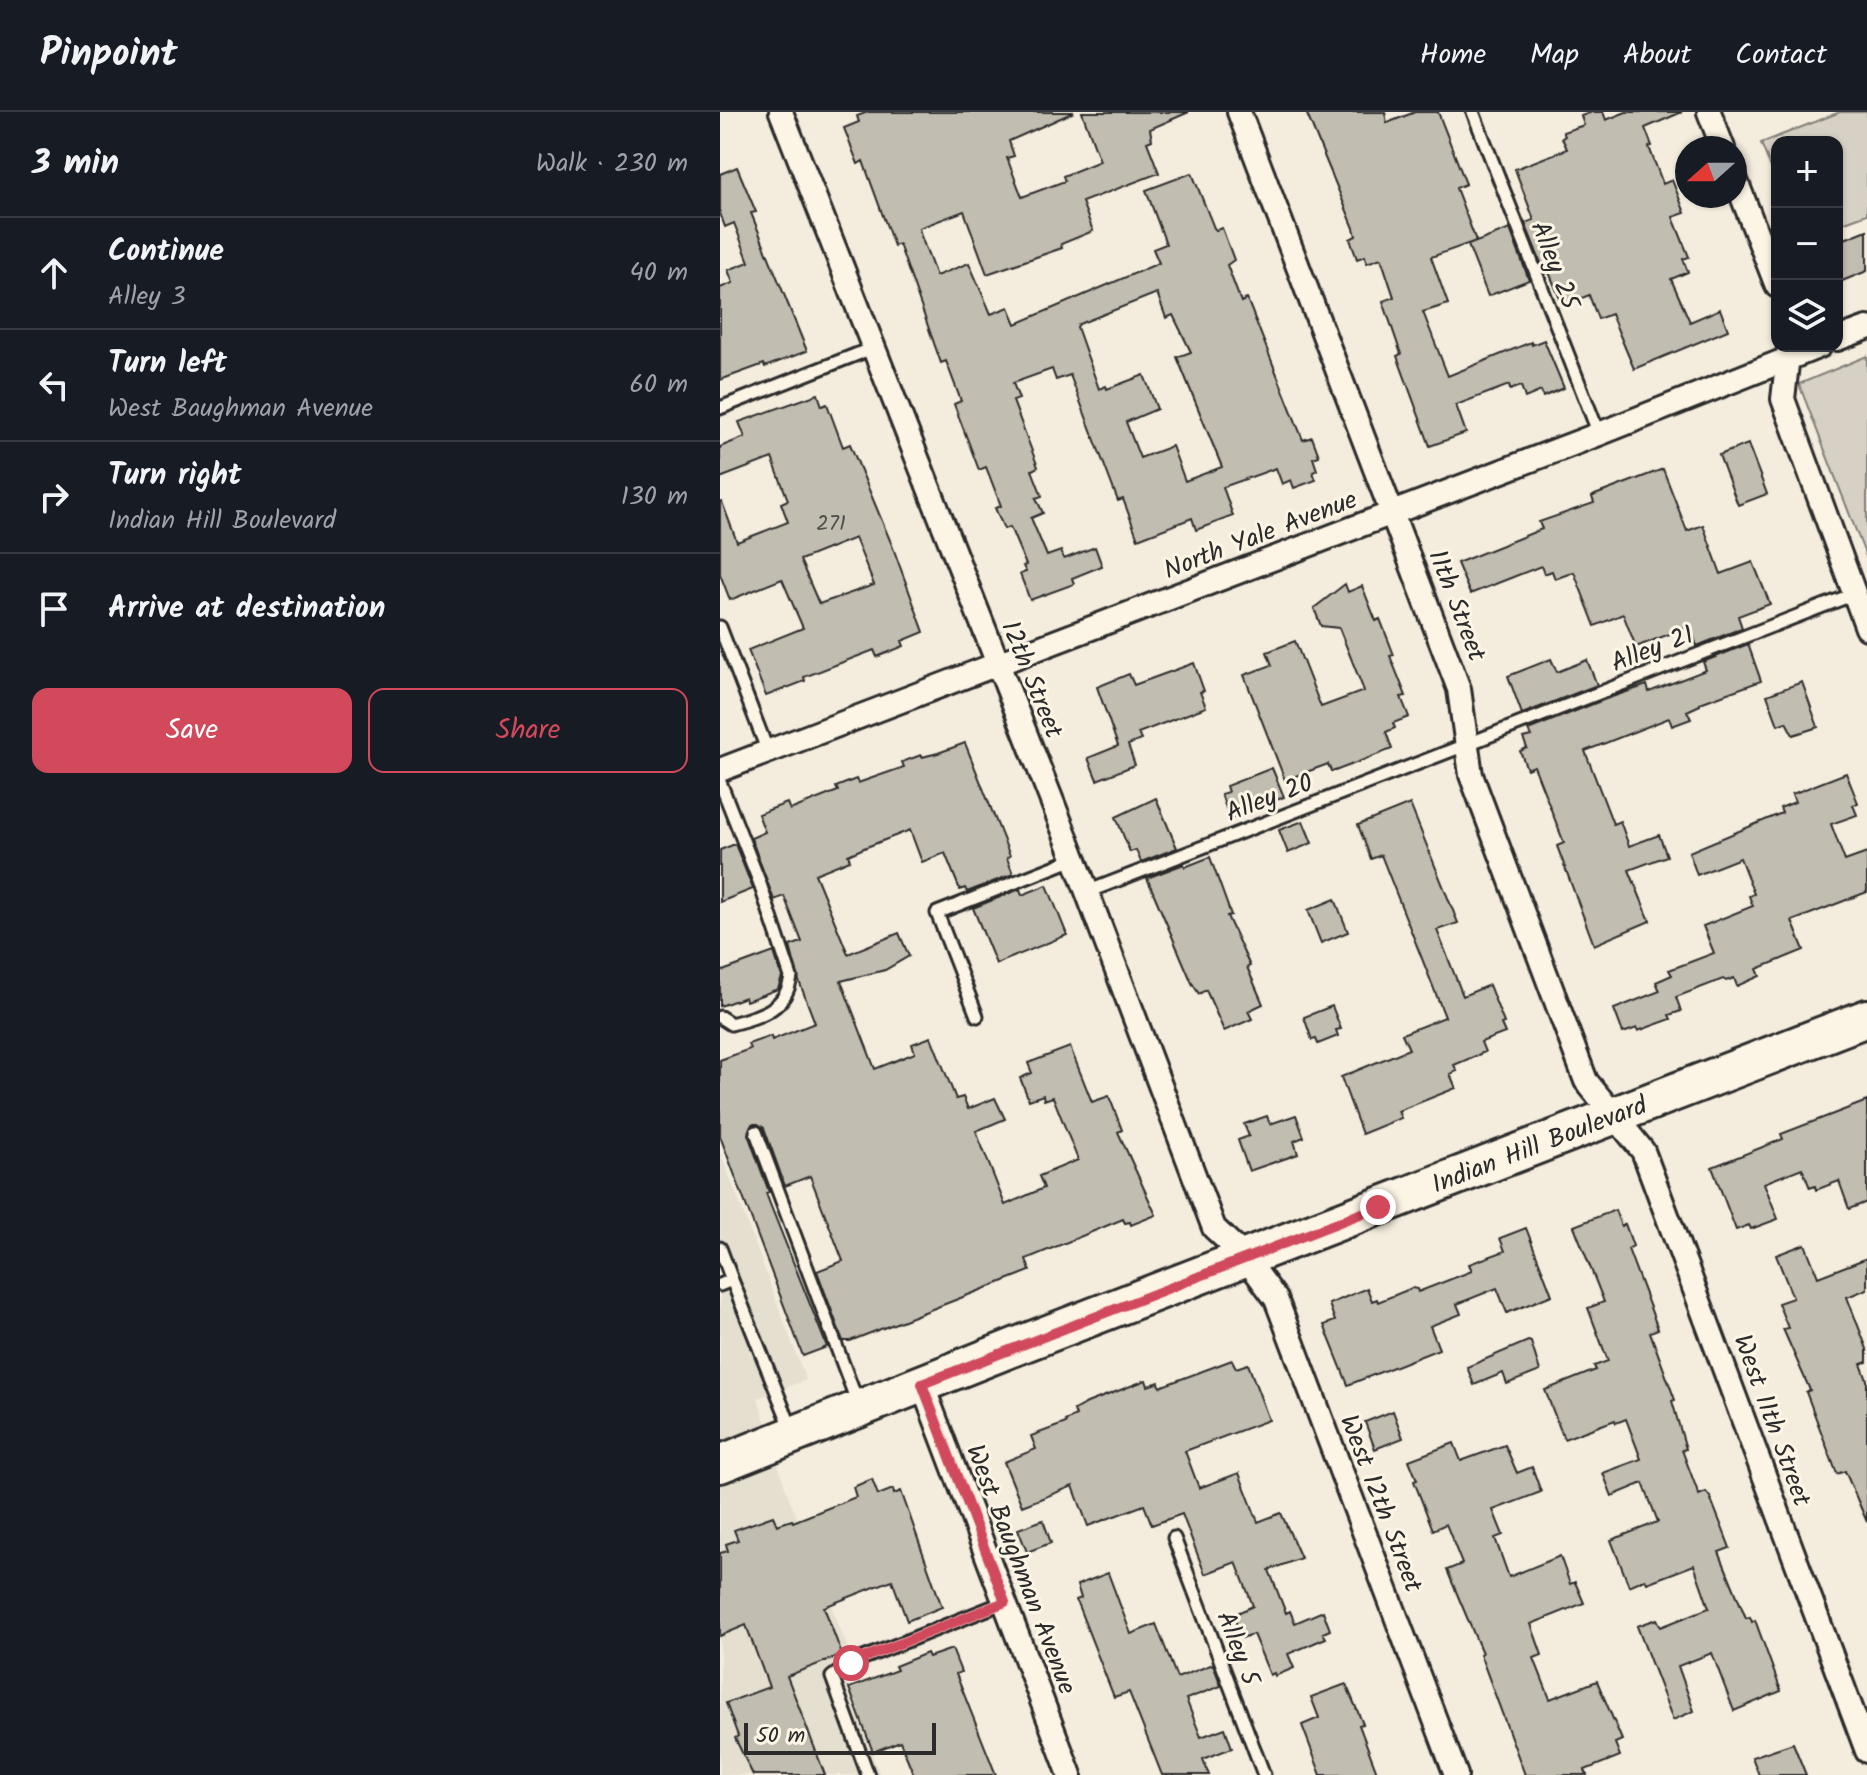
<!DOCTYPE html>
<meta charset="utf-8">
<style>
body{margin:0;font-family:Kalam,sans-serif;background:#20242c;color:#f1f3f6}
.controls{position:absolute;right:24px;top:24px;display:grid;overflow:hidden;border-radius:16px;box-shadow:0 2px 6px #0004}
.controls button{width:72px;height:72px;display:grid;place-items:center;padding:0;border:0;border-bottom:2px solid #363941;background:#171b24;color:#f1f3f6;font:40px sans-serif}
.compass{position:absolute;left:955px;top:24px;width:72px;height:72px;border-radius:50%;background:#171b24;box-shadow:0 2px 6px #0004;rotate:249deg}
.scale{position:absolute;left:24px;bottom:20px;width:192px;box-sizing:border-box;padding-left:8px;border:4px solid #2b2b2b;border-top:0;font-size:22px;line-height:28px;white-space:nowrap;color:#2b2b2b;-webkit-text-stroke:6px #fcf5e5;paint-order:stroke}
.stop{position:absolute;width:24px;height:24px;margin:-18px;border:6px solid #d1495b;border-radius:50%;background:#fff}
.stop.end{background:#d1495b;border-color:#fff;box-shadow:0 2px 8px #0008}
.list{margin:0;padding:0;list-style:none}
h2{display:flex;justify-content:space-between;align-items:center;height:104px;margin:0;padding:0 32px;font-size:34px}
h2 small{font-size:26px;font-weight:400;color:#9ea1a6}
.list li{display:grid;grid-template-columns:52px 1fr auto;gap:24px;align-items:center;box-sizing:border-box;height:112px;padding:0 32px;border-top:2px solid #363941}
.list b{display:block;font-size:30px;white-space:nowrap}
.list p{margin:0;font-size:26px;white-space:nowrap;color:#9ea1a6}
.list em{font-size:26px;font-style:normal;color:#9ea1a6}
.actions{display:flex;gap:16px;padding:24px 32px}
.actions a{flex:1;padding:18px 0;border:2px solid #d1495b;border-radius:16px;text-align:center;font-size:28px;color:#d1495b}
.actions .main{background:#d1495b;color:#fff}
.icon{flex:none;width:44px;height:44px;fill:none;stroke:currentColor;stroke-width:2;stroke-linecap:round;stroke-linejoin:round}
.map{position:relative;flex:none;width:1147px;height:1663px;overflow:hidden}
header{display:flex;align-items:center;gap:48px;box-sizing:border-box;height:112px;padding:0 40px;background:#171b24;border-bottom:2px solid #363941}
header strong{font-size:38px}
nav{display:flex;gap:44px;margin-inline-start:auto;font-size:28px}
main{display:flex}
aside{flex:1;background:#171b24}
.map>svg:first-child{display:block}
</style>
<header>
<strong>Pinpoint</strong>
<nav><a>Home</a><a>Map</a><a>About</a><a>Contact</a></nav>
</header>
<main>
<aside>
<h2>3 min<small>Walk · 230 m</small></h2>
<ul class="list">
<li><svg class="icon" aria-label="ahead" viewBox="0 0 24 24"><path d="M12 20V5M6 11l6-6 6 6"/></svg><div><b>Continue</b><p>Alley 3</p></div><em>40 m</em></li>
<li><svg class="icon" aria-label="left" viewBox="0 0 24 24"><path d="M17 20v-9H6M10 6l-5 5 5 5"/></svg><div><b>Turn left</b><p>West Baughman Avenue</p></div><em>60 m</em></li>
<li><svg class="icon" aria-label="right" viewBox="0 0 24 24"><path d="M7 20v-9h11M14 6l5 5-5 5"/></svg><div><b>Turn right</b><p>Indian Hill Boulevard</p></div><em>130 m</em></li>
<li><svg class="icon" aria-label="arrive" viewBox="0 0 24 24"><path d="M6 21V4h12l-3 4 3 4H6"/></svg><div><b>Arrive at destination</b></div></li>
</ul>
<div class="actions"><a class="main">Save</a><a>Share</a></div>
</aside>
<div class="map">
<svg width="1147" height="1663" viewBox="0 0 1147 1663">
<rect width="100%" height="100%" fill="#f4edde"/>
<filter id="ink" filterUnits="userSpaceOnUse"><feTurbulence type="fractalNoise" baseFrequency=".0125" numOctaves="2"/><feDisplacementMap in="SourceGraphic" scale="16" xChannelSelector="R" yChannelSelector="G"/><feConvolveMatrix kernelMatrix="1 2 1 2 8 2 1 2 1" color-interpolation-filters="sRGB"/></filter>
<g filter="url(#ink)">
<path fill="#e5dfd0" d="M 0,1039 L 86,1268 L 38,1286 L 66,1378 L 135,1554 L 121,1561 L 160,1663 L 0,1663 Z"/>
<path fill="#d6d1c4" stroke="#807e78" stroke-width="2" d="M 1120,0 L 1147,0 L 1147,102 L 1117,113 L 1117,30 L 1057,30 L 1057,71 L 1041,31 Z
M 1147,244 L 1147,447 L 1079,272 Z"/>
<path fill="#c2bdb1" stroke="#2b2b2b" stroke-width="2" fill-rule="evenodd" d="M 148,0 L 354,0 L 289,29 L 294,44 L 287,46 L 302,85 L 345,69 L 343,64 L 380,49 L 362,0 L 469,0 L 430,17 L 432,28 L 427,30 L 439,61 L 362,90 L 373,119 L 341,132 L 342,136 L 267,162 L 244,99 L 199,116 L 201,124 L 216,164 L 249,151 L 271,202 L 289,195 L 296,212 L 439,151 L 433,137 L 446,132 L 426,78 L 472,61 L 494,116 L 496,118 L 502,116 L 514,148 L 507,153 L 521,190 L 527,187 L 583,328 L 592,325 L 599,344 L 593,346 L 597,358 L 593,360 L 596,368 L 574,376 L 571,368 L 562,372 L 556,356 L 503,375 L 513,404 L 476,418 L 472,406 L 418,427 L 403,387 L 398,389 L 350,263 L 336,268 L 332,257 L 293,271 L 299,287 L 293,289 L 318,355 L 312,358 L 322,384 L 316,386 L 323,401 L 311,406 L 327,444 L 341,439 L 344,447 L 375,435 L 382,454 L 352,466 L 354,472 L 310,488 L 300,462 L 306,460 L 303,454 L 306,453 L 290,415 L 284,417 L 275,396 L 281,394 L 266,355 L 259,358 L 234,292 L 241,289 L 226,249 L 221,251 L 179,132 L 174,134 L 143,49 L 138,52 L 124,16 L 139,10 L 137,4 ZM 437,181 L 446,206 L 453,203 L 471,240 L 457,245 L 502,355 L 465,369 L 452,334 L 420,346 L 406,310 L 437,297 L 424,263 L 387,277 L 386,274 L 379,277 L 357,215 L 359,212 Z
M 586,0 L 665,0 L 667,11 L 695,0 L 718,0 L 746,72 L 736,76 L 756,129 L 711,145 L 728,192 L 703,200 L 728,264 L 811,230 L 812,233 L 824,228 L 844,276 L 823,285 L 821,279 L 805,286 L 801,274 L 790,278 L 789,273 L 736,293 L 746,321 L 710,334 L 677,244 L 681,242 L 663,189 L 674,185 L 661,146 L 647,151 L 645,144 L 637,147 L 630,127 L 636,124 L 634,116 Z
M 872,0 L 883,0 L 886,8 L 906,0 L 962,0 L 925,16 L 932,34 L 929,35 L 943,72 L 952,68 L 965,101 L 953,105 L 969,145 L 963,147 L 968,160 L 951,167 L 970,210 L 1000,197 L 1008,218 L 914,257 L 891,202 L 878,207 L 869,183 L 843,194 L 829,160 L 825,161 L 805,111 L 814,108 L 795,57 L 847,37 L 842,26 L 845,24 L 843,20 L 864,13 L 861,4 Z
M 17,55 L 36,100 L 31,101 L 87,239 L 45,255 L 44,252 L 0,268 L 0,176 L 13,171 L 8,158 L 29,150 L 14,111 L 5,115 L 0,101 L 0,62 Z
M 790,117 L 809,168 L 768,184 L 748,133 Z
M 1147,118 L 1147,159 L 1117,171 L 1117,130 Z
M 98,282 L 102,294 L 107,292 L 123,335 L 130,332 L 172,433 L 204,520 L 182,529 L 184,534 L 157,545 L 154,538 L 84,565 L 85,569 L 46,584 L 28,538 L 83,516 L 62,467 L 10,488 L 0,462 L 0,390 L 2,390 L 17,430 L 68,410 L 61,391 L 68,388 L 52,346 L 0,366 L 0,335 L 25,325 L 19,310 ZM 135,426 L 154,473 L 99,492 L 80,448 Z
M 1028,332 L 1047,382 L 1018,393 L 999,343 Z
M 943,357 L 967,419 L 983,413 L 1001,462 L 1033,450 L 1050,492 L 1018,504 L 1022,516 L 977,534 L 970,514 L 916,535 L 903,502 L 875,514 L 854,460 L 835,467 L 832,459 L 824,462 L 821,454 L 750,482 L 737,451 L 822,417 L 819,410 L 874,391 L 872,385 L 875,383 Z
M 625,472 L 628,480 L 642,474 L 656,509 L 660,507 L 674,543 L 670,544 L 686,584 L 681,585 L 689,605 L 673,611 L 675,616 L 666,620 L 672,637 L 615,659 L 611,659 L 608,652 L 565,668 L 524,563 L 552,553 L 547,540 L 575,529 L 601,595 L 644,579 L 619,516 L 601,514 L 594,496 Z
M 1028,532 L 1041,569 L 980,591 L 980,593 L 967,599 L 971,607 L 952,614 L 949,606 L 865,639 L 893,712 L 900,709 L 909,734 L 939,723 L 947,744 L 909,758 L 930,809 L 874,833 L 837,734 L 844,731 L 814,654 L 807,657 L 800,639 L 807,636 L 803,626 L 811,624 L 808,618 L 883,588 L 927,573 L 929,580 L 986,558 L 983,550 Z
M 831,547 L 837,560 L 867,548 L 877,573 L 802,602 L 788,564 Z
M 474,551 L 484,579 L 480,580 L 486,595 L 418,621 L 421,628 L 408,633 L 415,653 L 377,668 L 368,646 L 398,634 L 377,575 L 409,562 L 414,573 Z
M 1082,570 L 1098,615 L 1073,623 L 1066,610 L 1058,613 L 1047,583 Z
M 245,631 L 290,744 L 287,746 L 293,762 L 247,780 L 245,776 L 240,778 L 225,741 L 202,750 L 190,718 L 144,736 L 128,743 L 130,748 L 95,762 L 128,842 L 179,821 L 189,844 L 165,858 L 121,869 L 155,957 L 195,941 L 192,932 L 211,925 L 236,987 L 243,985 L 248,997 L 275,986 L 285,1007 L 256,1019 L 285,1093 L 324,1076 L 319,1064 L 358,1048 L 333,985 L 324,988 L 323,983 L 309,988 L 300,966 L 312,961 L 308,951 L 350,935 L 372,990 L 389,984 L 402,1018 L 398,1020 L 436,1103 L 411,1113 L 410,1110 L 405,1111 L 403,1107 L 306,1147 L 310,1159 L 130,1229 L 123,1229 L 97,1159 L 123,1149 L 90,1064 L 65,1074 L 44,1016 L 38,1012 L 32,1012 L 28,1022 L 49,1080 L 46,1081 L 50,1092 L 107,1235 L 83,1244 L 0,1024 L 0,948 L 30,937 L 28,932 L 51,924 L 52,928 L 95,911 L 79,869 L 70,834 L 82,830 L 64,784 L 54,788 L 31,726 L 45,720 L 38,702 L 67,691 L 70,698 L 118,679 L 116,675 L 136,667 L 138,671 L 184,655 L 182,650 L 201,643 L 202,645 L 218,641 Z
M 552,656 L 564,685 L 510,707 L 501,682 L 508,680 L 506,674 Z
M 1126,661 L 1138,691 L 1133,693 L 1137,703 L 1111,712 L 1125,749 L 1147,741 L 1147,780 L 1072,809 L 1084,838 L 1037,857 L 1040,864 L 1017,874 L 1014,866 L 1006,869 L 1003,867 L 956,885 L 961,899 L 949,903 L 951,907 L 918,919 L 917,916 L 903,921 L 894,897 L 940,879 L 936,870 L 952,863 L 949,858 L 994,841 L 983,814 L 1033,794 L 1029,784 L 1034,782 L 1020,746 L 977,763 L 969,740 L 1062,701 L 1060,696 L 1075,690 L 1072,682 Z
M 436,686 L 457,736 L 421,750 L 416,738 L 410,740 L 396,705 Z
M 690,692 L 738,811 L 717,818 L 743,884 L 769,873 L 784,911 L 781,912 L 785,921 L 761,930 L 765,940 L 734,953 L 737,959 L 730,962 L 736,976 L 678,999 L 681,1006 L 642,1022 L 621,965 L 689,937 L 682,922 L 725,905 L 661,743 L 651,747 L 638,713 Z
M 583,709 L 592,731 L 568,741 L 559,718 Z
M 15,732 L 33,777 L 0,790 L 0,738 Z
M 490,745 L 511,803 L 507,804 L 530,854 L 527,855 L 543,892 L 528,899 L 532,907 L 504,919 L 486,878 L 479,882 L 472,871 L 427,766 L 464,752 L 465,755 Z
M 327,773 L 347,823 L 276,852 L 253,796 L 300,777 L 302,783 Z
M 615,787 L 628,820 L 601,831 L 588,798 Z
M 54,840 L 62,865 L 58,877 L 26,889 L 25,885 L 0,894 L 0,860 Z
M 612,894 L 621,917 L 616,918 L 618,924 L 598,932 L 596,927 L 592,928 L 584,905 Z
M 1147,989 L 1147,1090 L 1129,1097 L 1119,1069 L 1096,1078 L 1095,1074 L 1090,1076 L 1082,1056 L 1044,1071 L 1058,1107 L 1031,1117 L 1029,1113 L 1016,1118 L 992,1055 L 1063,1027 L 1061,1022 Z
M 576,1003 L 584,1025 L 574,1029 L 578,1042 L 529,1059 L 518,1028 L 529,1024 L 524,1012 L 547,1004 L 550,1012 Z
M 895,1098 L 901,1114 L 905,1112 L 913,1134 L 908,1137 L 938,1217 L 930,1220 L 955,1288 L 952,1289 L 966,1337 L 962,1338 L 979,1383 L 986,1380 L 990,1385 L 1002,1415 L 1010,1436 L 999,1440 L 1026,1506 L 1030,1505 L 1032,1510 L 1035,1508 L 1061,1579 L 1014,1599 L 992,1541 L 958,1554 L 974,1599 L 953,1608 L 917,1514 L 937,1507 L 941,1515 L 989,1496 L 974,1453 L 927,1471 L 925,1467 L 909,1474 L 891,1428 L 938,1410 L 923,1371 L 892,1384 L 883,1361 L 921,1347 L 906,1307 L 896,1311 L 895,1308 L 844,1327 L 825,1278 L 876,1258 L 874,1254 L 888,1249 L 868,1196 L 884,1190 L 854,1114 Z
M 806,1116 L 832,1183 L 787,1201 L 777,1176 L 737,1192 L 741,1202 L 710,1214 L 719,1237 L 628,1273 L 604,1213 L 615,1209 L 609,1192 L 647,1176 L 652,1189 L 657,1187 L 658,1190 L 692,1176 L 697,1177 L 698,1180 L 752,1159 L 749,1152 L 785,1139 L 780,1126 Z
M 1085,1132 L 1098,1165 L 1147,1146 L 1147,1177 L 1127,1185 L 1147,1237 L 1147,1250 L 1141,1252 L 1147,1268 L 1147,1410 L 1125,1359 L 1117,1362 L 1086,1280 L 1090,1278 L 1063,1217 L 1068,1216 L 1058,1191 L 1073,1186 L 1056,1143 Z
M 808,1229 L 811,1230 L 820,1259 L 787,1272 L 783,1261 L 754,1273 L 747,1255 Z
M 512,1248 L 516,1256 L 528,1252 L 549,1308 L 465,1339 L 479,1376 L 519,1361 L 538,1410 L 561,1401 L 581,1446 L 549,1458 L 566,1501 L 570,1499 L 575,1511 L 603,1499 L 610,1518 L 603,1521 L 606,1526 L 568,1542 L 574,1556 L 555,1564 L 554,1561 L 550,1563 L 533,1522 L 522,1526 L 513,1503 L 533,1494 L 516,1450 L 485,1462 L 462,1402 L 432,1413 L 424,1393 L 368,1414 L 353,1374 L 302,1394 L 284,1350 L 316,1337 L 311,1324 L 346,1311 L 345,1309 L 356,1304 L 354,1298 L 367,1291 L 426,1268 L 428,1274 L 439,1270 L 440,1275 Z
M 673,1299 L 683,1326 L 655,1337 L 645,1310 Z
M 734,1331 L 741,1349 L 785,1333 L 797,1361 L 812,1355 L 821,1380 L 773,1398 L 783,1423 L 775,1426 L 789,1465 L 840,1444 L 850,1472 L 855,1470 L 864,1491 L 811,1512 L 822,1543 L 814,1546 L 830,1587 L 877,1569 L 902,1628 L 895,1631 L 900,1644 L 865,1658 L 867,1663 L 805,1663 L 760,1542 L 762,1541 L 727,1458 L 742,1452 L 726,1412 L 713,1418 L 694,1369 L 697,1368 L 689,1348 Z
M 152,1367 L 158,1383 L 173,1377 L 174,1382 L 181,1379 L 222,1495 L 187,1509 L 172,1468 L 104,1495 L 122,1543 L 67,1564 L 105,1663 L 33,1663 L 15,1626 L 18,1624 L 6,1591 L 49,1575 L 26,1513 L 0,1524 L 0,1441 L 8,1439 L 6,1432 L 18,1428 L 14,1418 L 53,1404 L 57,1413 L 72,1408 L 73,1410 L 136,1385 L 133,1375 Z
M 323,1408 L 331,1431 L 307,1440 L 298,1417 Z
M 388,1461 L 411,1522 L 436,1512 L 457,1566 L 493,1552 L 501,1574 L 466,1587 L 481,1625 L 505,1616 L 512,1636 L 483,1647 L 489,1663 L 442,1663 L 409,1580 L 394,1585 L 356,1488 L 361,1486 L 357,1473 Z
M 232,1537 L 241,1560 L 236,1562 L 276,1663 L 194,1663 L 180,1629 L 153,1640 L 129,1576 L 177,1558 L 175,1554 L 207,1541 L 209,1545 Z
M 626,1572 L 643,1612 L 639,1613 L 658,1663 L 601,1663 L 582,1613 L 599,1606 L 591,1585 Z
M 1073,1631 L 1086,1663 L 1039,1663 L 1032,1645 Z"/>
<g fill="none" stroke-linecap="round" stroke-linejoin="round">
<g stroke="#2b2b2b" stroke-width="17">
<path id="service" d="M 753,0 L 879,322
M 0,296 L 153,236
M 0,515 L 48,640
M 0,670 L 39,769 L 71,865 C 66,898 40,904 11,912 L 0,905
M 367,780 L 1134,482
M 257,904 L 217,801 L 354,747
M 36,1020 L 138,1292
M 0,1136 L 12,1168
M 0,1173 L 12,1168 L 72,1318
M 454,1426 L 544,1663
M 148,1663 L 112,1565 L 131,1551 L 285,1490"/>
</g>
<g stroke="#2b2b2b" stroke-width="28">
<path id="minor" d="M 61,0 L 352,740 L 494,1116 L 525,1145 L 556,1187 L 736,1663
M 519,0 L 739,577 L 751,663 L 866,969 L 923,1039 L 1147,1639
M 989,0 L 1003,36
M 1015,66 L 1057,174
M 1117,227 L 1147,216
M 1069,235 L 1063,287 L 1147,516
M 0,658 L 879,322 L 1100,234
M 202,1272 L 350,1663"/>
</g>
<g stroke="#2b2b2b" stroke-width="42">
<path id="primary" d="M 0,1352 L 307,1230 L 1147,906"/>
</g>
<use href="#service" stroke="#fcf5e5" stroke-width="11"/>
<use href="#minor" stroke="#fcf5e5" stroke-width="22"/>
<use href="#primary" stroke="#fcf5e5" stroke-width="36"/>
</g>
</g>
<g fill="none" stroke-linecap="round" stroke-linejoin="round" filter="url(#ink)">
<path stroke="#d1495b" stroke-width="10" d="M 131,1551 L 285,1490 L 202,1272 L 658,1095"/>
</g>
<g text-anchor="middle" stroke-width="6" stroke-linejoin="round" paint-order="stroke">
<g font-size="22" fill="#51504c">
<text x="111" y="418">271</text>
</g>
<g font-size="26" fill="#2b2b2b" stroke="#fcf5e5">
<text transform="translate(836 153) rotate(69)" y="9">Alley 25</text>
<text transform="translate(540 422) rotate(-21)" y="9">North Yale Avenue</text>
<text transform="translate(738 493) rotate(69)" y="9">11th Street</text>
<text transform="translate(932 536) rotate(-21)" y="9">Alley 21</text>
<text transform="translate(313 567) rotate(68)" y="9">12th Street</text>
<text transform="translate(549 685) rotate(-21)" y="9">Alley 20</text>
<text transform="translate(819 1032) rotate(-21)" y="9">Indian Hill Boulevard</text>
<text transform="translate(1053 1308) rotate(70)" y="9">West 11th Street</text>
<text transform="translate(662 1391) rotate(69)" y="9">West 12th Street</text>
<text transform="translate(302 1457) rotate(69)" y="9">West Baughman Avenue</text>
<text transform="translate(519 1536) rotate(69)" y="9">Alley 5</text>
</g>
</g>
</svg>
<div class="controls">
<button>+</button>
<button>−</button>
<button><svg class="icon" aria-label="layers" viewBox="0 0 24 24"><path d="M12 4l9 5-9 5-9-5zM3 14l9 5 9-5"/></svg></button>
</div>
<svg class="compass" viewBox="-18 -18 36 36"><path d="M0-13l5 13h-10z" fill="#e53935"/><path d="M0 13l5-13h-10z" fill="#9ea1a6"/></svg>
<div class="scale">50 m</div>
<div class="stop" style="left:131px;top:1551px"></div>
<div class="stop end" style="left:658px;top:1095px"></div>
</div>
</main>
